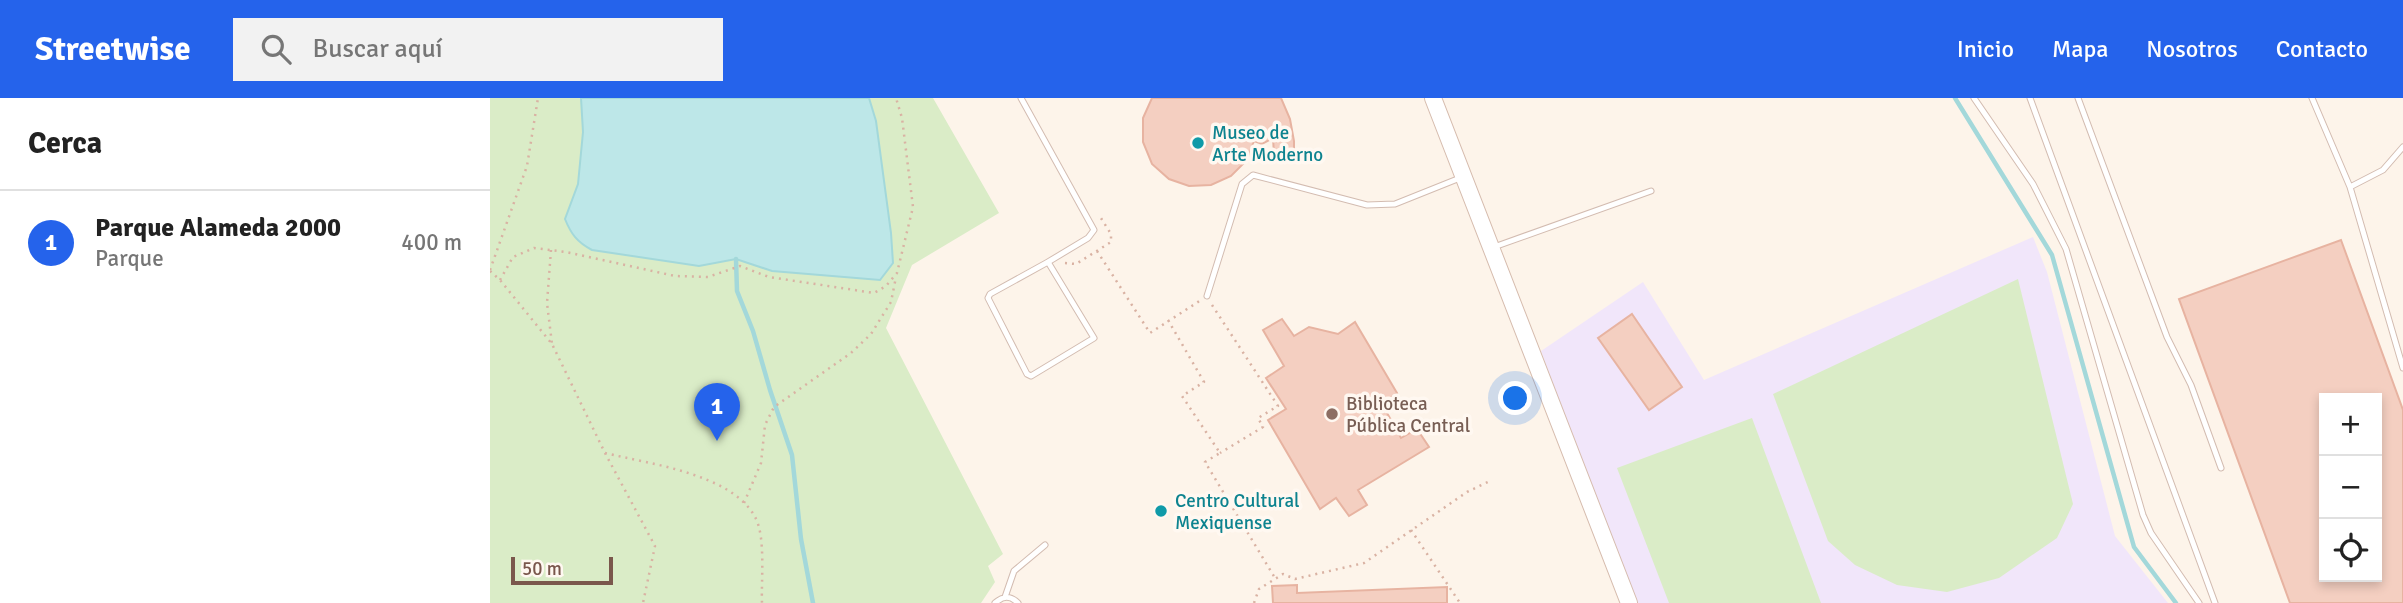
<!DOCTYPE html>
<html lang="es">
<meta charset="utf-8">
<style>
body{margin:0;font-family:Signika,sans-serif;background:#f2f2f2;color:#222}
.controls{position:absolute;right:21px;bottom:21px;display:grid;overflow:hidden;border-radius:0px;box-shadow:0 4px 10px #0003}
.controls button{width:63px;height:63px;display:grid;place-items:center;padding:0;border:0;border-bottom:2px solid #e0e0e0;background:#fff;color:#222;font:35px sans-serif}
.scale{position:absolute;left:21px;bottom:18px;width:102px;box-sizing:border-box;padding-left:7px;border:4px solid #7a574c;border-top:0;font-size:19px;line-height:24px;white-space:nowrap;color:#7a574c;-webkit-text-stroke:5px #fff8f1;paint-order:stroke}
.you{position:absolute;left:1026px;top:301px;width:24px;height:24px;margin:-18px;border:5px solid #fff;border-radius:50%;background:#1a73e8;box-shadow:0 0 0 10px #1a73e833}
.badge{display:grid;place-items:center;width:46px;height:46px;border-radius:50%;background:#2563eb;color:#fff;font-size:23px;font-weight:700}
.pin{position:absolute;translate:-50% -58px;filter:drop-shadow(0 2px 4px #0008)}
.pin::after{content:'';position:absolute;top:37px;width:24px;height:21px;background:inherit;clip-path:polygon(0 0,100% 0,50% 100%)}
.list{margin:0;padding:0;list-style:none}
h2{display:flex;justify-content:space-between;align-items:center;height:91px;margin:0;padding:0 28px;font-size:30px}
h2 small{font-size:23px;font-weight:400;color:#767676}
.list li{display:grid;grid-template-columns:46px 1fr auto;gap:21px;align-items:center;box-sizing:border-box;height:105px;padding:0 28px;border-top:2px solid #e0e0e0}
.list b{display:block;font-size:26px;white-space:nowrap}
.list p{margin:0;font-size:23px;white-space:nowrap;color:#767676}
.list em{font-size:23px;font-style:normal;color:#767676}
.icon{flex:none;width:38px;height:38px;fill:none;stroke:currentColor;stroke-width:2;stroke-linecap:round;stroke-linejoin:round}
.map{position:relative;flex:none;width:1913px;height:505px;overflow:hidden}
header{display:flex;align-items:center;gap:42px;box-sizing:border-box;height:98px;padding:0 35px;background:#2563eb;color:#fff}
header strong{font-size:33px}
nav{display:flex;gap:38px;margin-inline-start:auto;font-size:24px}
.search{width:490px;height:63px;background:#f2f2f2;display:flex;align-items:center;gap:18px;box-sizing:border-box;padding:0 24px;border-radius:0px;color:#767676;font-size:26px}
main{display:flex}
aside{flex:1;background:#fff}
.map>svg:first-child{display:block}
</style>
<header>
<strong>Streetwise</strong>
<div class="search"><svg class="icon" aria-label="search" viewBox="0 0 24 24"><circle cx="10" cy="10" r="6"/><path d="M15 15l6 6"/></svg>Buscar aquí</div>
<nav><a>Inicio</a><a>Mapa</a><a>Nosotros</a><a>Contacto</a></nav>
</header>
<main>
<aside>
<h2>Cerca<small></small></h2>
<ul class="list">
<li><span class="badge">1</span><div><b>Parque Alameda 2000</b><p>Parque</p></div><em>400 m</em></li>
</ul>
</aside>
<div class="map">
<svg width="1913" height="505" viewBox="0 0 1913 505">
<rect width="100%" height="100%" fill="#fdf4ea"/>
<path fill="#f1e6fa" d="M 1543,139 L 1557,174 L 1625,438 L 1678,505 L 1143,505 L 1051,253 L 1153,184 L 1214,282 Z"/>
<path fill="#daecc7" d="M 0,0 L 443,0 L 509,115 L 422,167 L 396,230 L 513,456 L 498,468 L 505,484 L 491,505 L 0,505 Z
M 1528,181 L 1583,406 L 1567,440 L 1509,480 L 1457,494 L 1407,487 L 1365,467 L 1338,443 L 1283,296 Z
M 1262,320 L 1331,505 L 1179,505 L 1127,370 Z"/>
<path fill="#bde7e8" stroke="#a3d8da" stroke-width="2" d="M 91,0 L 379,0 L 386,23 L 401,135 L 403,165 L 390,182 L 282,173 L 246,161 L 209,168 L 102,152 C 87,144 81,136 75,121 L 88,86 L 93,34 Z"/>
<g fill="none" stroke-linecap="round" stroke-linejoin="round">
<path stroke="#a3d8da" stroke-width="4.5" d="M 1465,0 L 1562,157 L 1644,449 L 1686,505
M 246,161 L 247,193 L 263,233 L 280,292 L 302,357 L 311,441 L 323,505"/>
</g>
<path fill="#f4cfc1" stroke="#e7b3a1" stroke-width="2" fill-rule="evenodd" d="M 662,0 L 791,0 L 800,21 L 804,43 L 804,60 L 784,57 L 783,40 L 772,46 L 764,43 L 757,62 L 741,78 L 721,87 L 699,88 L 679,81 L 662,66 L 653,44 L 653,20 Z
M 1851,142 L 1913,312 L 1913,505 L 1800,505 L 1689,201 ZM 1834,300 L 1887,300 L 1887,479 L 1834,479 Z
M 1142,216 L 1192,289 L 1159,312 L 1108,240 Z
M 792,221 L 804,238 L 819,229 L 848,236 L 865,224 L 907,295 L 892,306 L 911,340 L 927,331 L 939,349 L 868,392 L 877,407 L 859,418 L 846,400 L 830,411 L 778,322 L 796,311 L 776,280 L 794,268 L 773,232 Z
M 807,487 L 807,495 L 957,489 L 957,505 L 783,505 L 782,488 Z"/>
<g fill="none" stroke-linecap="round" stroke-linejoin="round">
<g stroke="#d3bcb1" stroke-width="7">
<path id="service" d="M 531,0 L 604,132 L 598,140 L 558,164
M 1484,0 L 1543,86 L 1576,151 L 1653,417 L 1661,435 L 1709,505
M 1540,0 L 1725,505
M 1588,0 L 1677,239 L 1701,287 L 1731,370
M 1822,0 L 1860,89 L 1893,72 L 1913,49
M 1860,89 L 1913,270
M 1004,149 L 1161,93
M 558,164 L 604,240 L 541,278 L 537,276 L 498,200 L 500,196 Z
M 717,198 L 752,86 L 763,77 L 877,107 L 905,106 L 970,80
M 515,499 L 524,473 L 555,447
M 505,505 C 513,498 520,497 528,505"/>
</g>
<g stroke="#d6bcae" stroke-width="18">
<path id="secondary" d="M 943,0 L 1139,505"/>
</g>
<path stroke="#d9b2a3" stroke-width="2.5" stroke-dasharray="2 5" stroke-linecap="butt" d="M 61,152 L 57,205 L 62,246
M 607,153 L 660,235 L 711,202
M 575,165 L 586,166 L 621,144 L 621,136 L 609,117
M 0,172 L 37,68 L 48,0
M 0,173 L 10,182 L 62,246 L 115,355 L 165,448 L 153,505
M 10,182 L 23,159 L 44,150 L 76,154 L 185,178 L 218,179 L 250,168 L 279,179 L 384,195 L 396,188 L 407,175 L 423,109 L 412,20 L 406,0
M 722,207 L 788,308 L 768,320 L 773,329 L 730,355
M 678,222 L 714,284 L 692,298 L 730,355 L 715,364 L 785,480
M 115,355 C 160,366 242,376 265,419 C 276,438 271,483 272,505
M 254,405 L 271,365 L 275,327 L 284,309 L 361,255 L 381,236 L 401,204 L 406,179
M 921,432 L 970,505
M 764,505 L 769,491 L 793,476 L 805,481 L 874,465 L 977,394 L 1002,382"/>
<use href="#service" stroke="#fff" stroke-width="5"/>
<use href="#secondary" stroke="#fff" stroke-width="16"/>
</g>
<g fill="#0f9aa8" stroke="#fff8f1" stroke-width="2.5">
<circle cx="708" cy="45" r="7"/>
<circle cx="671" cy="413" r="7"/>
</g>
<circle fill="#8d6e63" stroke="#fff8f1" stroke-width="2.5" cx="842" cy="316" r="7"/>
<g text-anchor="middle" stroke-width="7" stroke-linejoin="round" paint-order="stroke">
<g font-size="19" fill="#0d838f" stroke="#fff8f1" text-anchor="start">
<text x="722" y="41">Museo de<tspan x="722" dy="22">Arte Moderno</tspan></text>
<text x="685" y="409">Centro Cultural<tspan x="685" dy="22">Mexiquense</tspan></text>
</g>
<g font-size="19" fill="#785e54" stroke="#fff8f1" text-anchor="start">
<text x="856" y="312">Biblioteca<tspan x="856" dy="22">Pública Central</tspan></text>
</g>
</g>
</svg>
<div class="controls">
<button>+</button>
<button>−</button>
<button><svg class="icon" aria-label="locate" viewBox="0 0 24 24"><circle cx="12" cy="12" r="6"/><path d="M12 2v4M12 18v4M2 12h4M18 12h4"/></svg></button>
</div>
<div class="scale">50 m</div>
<div class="you"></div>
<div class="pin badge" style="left:227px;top:343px">1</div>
</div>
</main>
